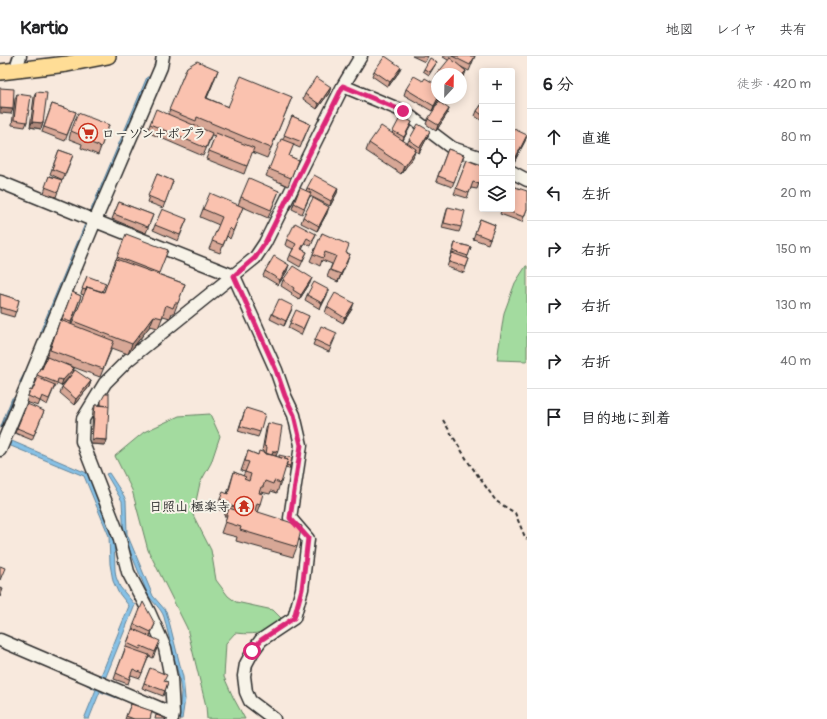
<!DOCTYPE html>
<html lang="ja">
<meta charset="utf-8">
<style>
body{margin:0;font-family:Pangolin,"Klee One",sans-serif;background:#f6f6f6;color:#202124}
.controls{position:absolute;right:12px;top:12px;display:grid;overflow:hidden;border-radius:4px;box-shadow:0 2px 10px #0003}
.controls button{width:36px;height:36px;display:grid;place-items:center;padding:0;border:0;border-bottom:1px solid #e0e0e0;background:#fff;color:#202124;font:20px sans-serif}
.compass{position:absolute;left:431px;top:12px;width:36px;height:36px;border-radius:50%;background:#fff;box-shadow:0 2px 10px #0003;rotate:22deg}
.stop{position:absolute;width:12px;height:12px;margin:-9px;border:3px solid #db2777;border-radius:50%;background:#fff}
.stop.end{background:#db2777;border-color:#fff;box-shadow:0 1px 4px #0008}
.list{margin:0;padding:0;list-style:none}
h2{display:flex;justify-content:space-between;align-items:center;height:52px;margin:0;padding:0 16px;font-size:17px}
h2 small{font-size:13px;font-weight:400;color:#757577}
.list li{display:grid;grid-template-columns:26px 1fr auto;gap:12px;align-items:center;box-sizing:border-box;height:56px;padding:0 16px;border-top:1px solid #e0e0e0}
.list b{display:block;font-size:15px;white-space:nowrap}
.list em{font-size:13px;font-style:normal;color:#757577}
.icon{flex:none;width:22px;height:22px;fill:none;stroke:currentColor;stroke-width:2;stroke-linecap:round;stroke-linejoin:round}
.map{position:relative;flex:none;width:527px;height:663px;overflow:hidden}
header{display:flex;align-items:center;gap:24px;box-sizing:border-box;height:56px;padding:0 20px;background:#fff;border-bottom:1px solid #e0e0e0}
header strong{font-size:19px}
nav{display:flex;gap:22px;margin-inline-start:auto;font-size:14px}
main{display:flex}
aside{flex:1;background:#fff}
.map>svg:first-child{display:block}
</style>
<header>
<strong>Kartio</strong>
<nav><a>地図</a><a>レイヤ</a><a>共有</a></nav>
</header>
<main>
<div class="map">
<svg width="527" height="663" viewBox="0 0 527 663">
<rect width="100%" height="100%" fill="#f8e9dd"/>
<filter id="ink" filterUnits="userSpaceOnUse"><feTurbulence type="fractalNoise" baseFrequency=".025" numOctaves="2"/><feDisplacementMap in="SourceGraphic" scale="8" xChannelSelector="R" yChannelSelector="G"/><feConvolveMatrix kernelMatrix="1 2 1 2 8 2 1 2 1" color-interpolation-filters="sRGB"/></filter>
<g filter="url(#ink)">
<path fill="#a3db9f" stroke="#678365" d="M 526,210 L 527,210 L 527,305 L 497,304 L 504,257 L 515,227 Z
M 210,358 L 220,380 L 211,407 L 200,427 L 193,459 L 211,494 L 216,524 L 228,540 L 236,546 L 273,554 L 281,562 C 277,566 273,570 269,573 C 259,579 246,578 235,577 L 226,587 L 224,621 L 233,641 L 245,663 L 207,663 L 206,650 L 187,572 L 148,494 L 132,434 L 115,400 L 144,376 L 179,360 Z"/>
<path fill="#87c1e6" stroke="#62859b" d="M 147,21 L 149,21 L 93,157 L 90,156 Z
M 85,168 L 87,169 L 43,278 L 40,276 Z
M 0,380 L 82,415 L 87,417 L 88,419 L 114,483 L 115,514 L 116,521 L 120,531 L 135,549 L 105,623 L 100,622 L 129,550 L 118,536 L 113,525 L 110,508 L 109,480 L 84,420 L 6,388 Z
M 109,417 L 124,440 L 126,445 L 127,478 L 153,540 L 166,555 L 170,569 L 183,621 L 185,643 L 182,663 L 179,663 L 181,636 L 179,621 L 164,561 C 161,552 153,547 148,539 L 124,480 L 122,445 L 106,418 Z
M 97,631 L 101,633 L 89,663 L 84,663 Z"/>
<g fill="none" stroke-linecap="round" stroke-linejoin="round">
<path stroke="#62859b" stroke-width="3.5" d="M 21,326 L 27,315
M 2,371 L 13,343
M 88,628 L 95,632
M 102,635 L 118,641"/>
<g stroke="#2b2b2b" stroke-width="15">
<path id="minor" d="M 15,15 L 20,0
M 343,30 L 403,55 L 452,92 L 482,102
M 512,116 L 527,124
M 0,126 L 95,165 L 234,220 L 276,314 L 285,340 L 294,359 L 301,389 L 290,462 L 308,483 L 302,533 L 294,562 L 261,584 L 253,595 L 246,608 L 244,620 L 246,636 L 250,645 L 274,663
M 0,394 L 95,165 L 161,11 L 163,0
M 0,584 L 173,658
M 172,663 L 173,658 L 171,622 L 165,592 L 149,556 L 128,516 L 119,480 L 82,385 L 83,363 L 105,327 L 128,304 L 255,202 L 265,187 L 343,30 L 361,0"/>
</g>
<g stroke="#2b2b2b" stroke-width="18">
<path id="major" d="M 0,16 L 67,8 L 108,0"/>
</g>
<path stroke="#2b2b2b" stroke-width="2" stroke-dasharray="4 3" stroke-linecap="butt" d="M 443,364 L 469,407 L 496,445 L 515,457 L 525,481 L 527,483"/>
<use href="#minor" stroke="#f7f3e8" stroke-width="12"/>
<use href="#major" stroke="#ffdd96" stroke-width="15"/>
</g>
<path fill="#d7a796" stroke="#2b2b2b" d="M 412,0 L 428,0 L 425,6 Z
M 443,0 L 475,0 L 469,15 L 461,11 L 466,15 L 464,20 L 448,4 L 443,1 Z
M 437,6 L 429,19 L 423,15 L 424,13 Z
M 187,11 L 214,25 L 207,42 L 228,51 L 292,41 L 267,102 L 252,96 L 244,118 L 206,103 L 215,80 L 212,79 L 203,100 L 147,76 L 150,68 L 168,58 Z
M 374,15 L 399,16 L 388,31 L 372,20 Z
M 437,18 L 437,27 L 434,25 Z
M 423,25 L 437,42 L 440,42 L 432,55 L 404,39 L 406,33 Z
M 331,31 L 329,37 L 317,53 L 303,43 L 305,38 Z
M 36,36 L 43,67 L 41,73 L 30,71 L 34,41 Z
M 17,38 L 27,66 L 25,71 L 12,69 L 15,43 Z
M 52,48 L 76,56 L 65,85 L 42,76 Z
M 482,48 L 482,65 L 475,60 L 477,55 Z
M 449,53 L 447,58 L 436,75 L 426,68 L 428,63 Z
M 292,60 L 310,68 L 300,92 L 293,89 L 289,100 L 298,104 L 288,130 L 266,120 L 269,113 L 283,83 Z
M 109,69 L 98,99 L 81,92 L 82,88 L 69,83 L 71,75 Z
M 410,71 L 403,84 L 407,88 L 409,84 L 430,75 L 428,80 L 419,97 L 415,95 L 413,101 L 401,118 L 366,95 L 369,87 L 392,78 L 393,75 Z
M 512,78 L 527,79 L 525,85 L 512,110 Z
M 448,93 L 464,99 L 452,131 L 436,125 Z
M 59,94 L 73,99 L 63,124 L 50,118 Z
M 467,104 L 482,119 L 477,133 L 471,132 L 467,142 L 454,138 Z
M 157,118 L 173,125 L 163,152 L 147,146 Z
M 49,120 L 62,124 L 56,141 L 44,137 Z
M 307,132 L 338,132 L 337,137 L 330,150 L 310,140 L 302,158 L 292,153 L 294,147 L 306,135 Z
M 279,135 L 268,162 L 243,151 L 230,183 L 227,180 L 220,197 L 209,193 L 219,169 L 200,161 L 203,153 L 238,149 L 241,141 Z
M 119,146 L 153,159 L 146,177 L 112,163 Z
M 448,151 L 461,171 L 459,176 L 442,172 L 446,157 Z
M 502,153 L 527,153 L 522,166 L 500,158 Z
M 327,157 L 317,175 L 301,167 L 303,161 Z
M 187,163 L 178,185 L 153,174 L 155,169 Z
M 480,163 L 495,169 L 488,188 L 473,183 Z
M 322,177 L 346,197 L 347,206 L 338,226 L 327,221 L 332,208 L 322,204 L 320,210 L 310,205 Z
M 316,178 L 311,190 L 305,187 L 302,194 L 307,196 L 300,211 L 288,204 L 293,193 L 285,189 L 287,183 Z
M 455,187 L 471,191 L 467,202 L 469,203 L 464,217 L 447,211 Z
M 168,194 L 158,218 L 185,228 L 174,257 L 172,257 L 170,262 L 163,260 L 158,272 L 150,270 L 128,298 L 112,292 L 100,321 L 65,308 L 74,312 L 73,317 L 91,325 L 89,331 L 74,349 L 60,337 L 62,331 L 72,317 L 61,330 L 57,328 L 55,332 L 54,332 L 47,349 L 40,345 L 38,350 L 26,346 L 30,334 L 32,335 L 37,324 L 35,324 L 40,312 L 42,313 L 60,264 L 62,264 L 72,236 L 81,240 L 71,268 L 72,268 L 84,239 L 81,238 L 87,220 L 103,236 L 104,236 L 117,201 Z
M 265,215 L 287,215 L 278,229 L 263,220 Z
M 283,224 L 310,227 L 299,244 L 291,239 L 292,237 L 281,230 Z
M 0,238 L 19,244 L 14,261 L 0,257 Z
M 307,239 L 327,239 L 320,253 L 305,244 Z
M 327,251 L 352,253 L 343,267 L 325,257 Z
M 291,255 L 284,270 L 270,263 L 272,258 Z
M 309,260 L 301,279 L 288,272 L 290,267 Z
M 335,282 L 329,296 L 313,289 L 315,284 Z
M 101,345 L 107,384 L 105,389 L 91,388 L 93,354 L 95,349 L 100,349 Z
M 44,355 L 32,384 L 15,377 L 17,372 Z
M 244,357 L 260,376 L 258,381 L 238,375 Z
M 268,367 L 276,400 L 290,410 L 289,413 L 285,412 L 277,437 L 271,435 L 270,438 L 261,436 L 260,448 L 257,456 L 297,491 L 293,501 L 236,485 L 237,481 L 221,477 L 227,460 L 224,460 L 226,456 L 217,453 L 220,443 L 227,438 L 234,416 L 243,420 L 245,416 L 241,415 L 248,395 L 258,399 L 265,397 L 265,396 L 262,395 L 266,373 Z
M 134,568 L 155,568 L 150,580 L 158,590 L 153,602 L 149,600 L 140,622 L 131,619 L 128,628 L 114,623 Z
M 150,612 L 164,625 L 168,626 L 163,640 L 142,632 Z
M 131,648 L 150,663 L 125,663 Z"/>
<path fill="#af887a" stroke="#2b2b2b" d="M 401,11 L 399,16 L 388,31 L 390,26 Z
M 218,14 L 214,25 L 202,52 L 206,42 Z
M 466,15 L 464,20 L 461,23 L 461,20 Z
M 331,31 L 329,37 L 317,53 L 319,48 Z
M 438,42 L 440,42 L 432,55 L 434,50 Z
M 0,52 L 13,53 L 11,58 L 0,57 Z
M 449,53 L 447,58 L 436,75 L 438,69 Z
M 32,66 L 43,67 L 41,73 L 30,71 Z
M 412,66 L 410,71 L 402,86 L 404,81 Z
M 430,75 L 428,80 L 419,97 L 420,91 Z
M 527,79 L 525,85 L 512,110 L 514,105 Z
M 416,93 L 413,101 L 401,118 L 404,110 Z
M 338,132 L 337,137 L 330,150 L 331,145 Z
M 329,151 L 327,157 L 317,175 L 319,170 Z
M 350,198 L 347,206 L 338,226 L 341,218 Z
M 289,209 L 287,215 L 278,229 L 280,224 Z
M 312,222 L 310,227 L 299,244 L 301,239 Z
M 329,234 L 327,239 L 320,253 L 322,247 Z
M 354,247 L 352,253 L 343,267 L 345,262 Z
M 293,250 L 291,255 L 284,270 L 286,265 Z
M 154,260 L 150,270 L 128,298 L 132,288 Z
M 74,312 L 73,317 L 61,330 L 63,324 Z
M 91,325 L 89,331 L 74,349 L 76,343 Z
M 92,383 L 107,384 L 105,389 L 91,388 Z
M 273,395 L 278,395 L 276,400 L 271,400 Z"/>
<path fill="#fac2af" stroke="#2b2b2b" d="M 385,0 L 401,11 L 390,26 L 374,15 Z
M 452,0 L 475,0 L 470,9 Z
M 430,2 L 437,6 L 430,16 L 424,13 Z
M 450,2 L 466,15 L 461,20 L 461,18 L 437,18 Z
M 197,5 L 218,14 L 206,42 L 228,51 L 241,20 L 292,41 L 271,92 L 197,61 L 196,65 L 169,54 L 187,11 Z
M 414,20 L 423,25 L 425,22 L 437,29 L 437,42 L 438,42 L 434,50 L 406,33 Z
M 316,21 L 331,31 L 319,48 L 305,38 Z
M 0,32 L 14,33 L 13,53 L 0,52 Z
M 36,36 L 47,37 L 43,67 L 32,66 Z
M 17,38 L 31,40 L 27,66 L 14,64 Z
M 439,46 L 449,53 L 438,69 L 428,63 Z
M 52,48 L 76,56 L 67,79 L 44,71 Z
M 482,48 L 482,59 L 477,55 Z
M 156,53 L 212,77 L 206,92 L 150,68 Z
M 78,57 L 109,69 L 101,91 L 84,84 L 85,81 L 71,75 Z
M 292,60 L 310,68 L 302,86 L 284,79 Z
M 401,60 L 412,66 L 404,81 L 393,75 Z
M 418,68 L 430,75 L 420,91 L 409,84 Z
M 381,70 L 416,93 L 404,110 L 369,87 Z
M 514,73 L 527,79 L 514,105 L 512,104 L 512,78 Z
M 216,77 L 254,92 L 247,110 L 209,95 Z
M 281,83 L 294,88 L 289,100 L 298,104 L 291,122 L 269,113 Z
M 448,93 L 464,99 L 454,126 L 438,120 Z
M 59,94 L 73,99 L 65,118 L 52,113 Z
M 467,104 L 482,110 L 482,119 L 479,128 L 473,126 L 469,137 L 456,132 Z
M 157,118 L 173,125 L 165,147 L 148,140 Z
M 314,119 L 338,132 L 331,145 L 307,132 Z
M 49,120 L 62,124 L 58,136 L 45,131 Z
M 249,122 L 279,135 L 271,154 L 241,141 Z
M 512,130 L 527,135 L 527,153 L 524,161 L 502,153 L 512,153 Z
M 300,132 L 311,137 L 304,152 L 294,147 Z
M 210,137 L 243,151 L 233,175 L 230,172 L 223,189 L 212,185 L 222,161 L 203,153 Z
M 313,142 L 329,151 L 319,170 L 303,161 Z
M 119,146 L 153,159 L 148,171 L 114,158 Z
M 448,151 L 465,155 L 461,171 L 444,167 Z
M 162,153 L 187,163 L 180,179 L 155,169 Z
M 480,163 L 495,169 L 490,183 L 475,177 Z
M 295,167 L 316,178 L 312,185 L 307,182 L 301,193 L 307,196 L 302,205 L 290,199 L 296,188 L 287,183 Z
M 322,177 L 349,189 L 346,197 L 350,198 L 341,218 L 330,214 L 336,200 L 325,196 L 323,202 L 313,198 Z
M 126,178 L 168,194 L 159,217 L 117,201 Z
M 455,187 L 471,191 L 468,200 L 453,195 Z
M 452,197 L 469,203 L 466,211 L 449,206 Z
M 274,200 L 289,209 L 280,224 L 265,215 Z
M 116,203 L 185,228 L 178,247 L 175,247 L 173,252 L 166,249 L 162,262 L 154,260 L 132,288 L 73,265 L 87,231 L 104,236 Z
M 293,210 L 312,222 L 301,239 L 293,234 L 294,232 L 283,224 Z
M 87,220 L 106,227 L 102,236 L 87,231 L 86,234 L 82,233 Z
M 314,226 L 329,234 L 322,247 L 307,239 Z
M 72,236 L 81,240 L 71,266 L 62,263 Z
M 335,237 L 354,247 L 345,262 L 327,251 Z
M 0,238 L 19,244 L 16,256 L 0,251 Z
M 279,243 L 293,250 L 286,265 L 272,258 Z
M 296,254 L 309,260 L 303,273 L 290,267 Z
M 60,264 L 114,285 L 103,313 L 50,294 Z
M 321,270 L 337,277 L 330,291 L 315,284 Z
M 47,301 L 74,312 L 63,324 L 58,323 L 57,327 L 37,319 L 40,312 L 42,313 Z
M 75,314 L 91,325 L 76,343 L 62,331 Z
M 38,322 L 55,329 L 49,343 L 42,340 L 40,345 L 28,340 L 30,334 L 32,335 Z
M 105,338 L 109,338 L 109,350 L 101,349 L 101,345 Z
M 27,348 L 44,355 L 34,379 L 17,372 Z
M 95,349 L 109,350 L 107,384 L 92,383 Z
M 246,352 L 265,358 L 260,376 L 240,370 Z
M 268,367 L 282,370 L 278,395 L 273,395 L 272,399 L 266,398 L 267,391 L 264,390 Z
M 248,395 L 258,399 L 259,395 L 288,404 L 281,427 L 274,425 L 273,428 L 265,425 L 263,431 L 261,431 L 259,437 L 263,438 L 260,448 L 257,447 L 255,455 L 302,470 L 297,491 L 240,474 L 241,471 L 225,466 L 229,452 L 244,457 L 245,454 L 228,449 L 229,446 L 220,443 L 223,436 L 228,438 L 234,416 L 246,421 L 244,423 L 249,425 L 251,418 L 245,416 L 249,406 L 245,405 Z
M 279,399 L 292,402 L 290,410 L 286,409 L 288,404 L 279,401 Z
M 0,510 L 5,512 L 0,524 Z
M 0,532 L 3,533 L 0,541 Z
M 143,546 L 155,568 L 151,576 L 134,568 Z
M 133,573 L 160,585 L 155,596 L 141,590 L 140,593 L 127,587 Z
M 126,591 L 149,599 L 142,617 L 133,613 L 129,623 L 116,617 Z
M 150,612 L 167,619 L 164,625 L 168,626 L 165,635 L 144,627 Z
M 131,648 L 152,655 L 150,663 L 134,663 L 126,660 Z
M 156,659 L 168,663 L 155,663 Z"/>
</g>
<g fill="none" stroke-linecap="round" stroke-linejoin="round" filter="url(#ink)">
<path stroke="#db2777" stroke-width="5" d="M 252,595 L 261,584 L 294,562 L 302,533 L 308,482 L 290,462 L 301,389 L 294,359 L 285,340 L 276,314 L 234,220 L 255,202 L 265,187 L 343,30 L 403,55"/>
</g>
<defs>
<g id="supermarket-ring" transform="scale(1)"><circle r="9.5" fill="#f7f3e8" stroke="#c8321e" stroke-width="1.5"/><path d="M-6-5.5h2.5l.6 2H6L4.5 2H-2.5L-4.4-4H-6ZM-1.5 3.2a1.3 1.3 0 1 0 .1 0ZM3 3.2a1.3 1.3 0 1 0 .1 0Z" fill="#c8321e"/></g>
<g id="temple-ring" transform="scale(1)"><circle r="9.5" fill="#f7f3e8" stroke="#c8321e" stroke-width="1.5"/><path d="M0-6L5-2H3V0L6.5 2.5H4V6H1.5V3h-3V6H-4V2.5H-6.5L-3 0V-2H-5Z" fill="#c8321e"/></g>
</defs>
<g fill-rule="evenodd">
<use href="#supermarket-ring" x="88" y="77"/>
<use href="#temple-ring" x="244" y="450"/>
</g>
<g text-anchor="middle" stroke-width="4" stroke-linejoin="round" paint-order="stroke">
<g font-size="13" font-weight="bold" fill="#2b2b2b" stroke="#f7f3e8" text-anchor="start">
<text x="102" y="82">ローソン＋ポプラ</text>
<text x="230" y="455" text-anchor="end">日照山 極楽寺</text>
</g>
</g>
</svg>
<div class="controls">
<button>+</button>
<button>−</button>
<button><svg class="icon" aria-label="locate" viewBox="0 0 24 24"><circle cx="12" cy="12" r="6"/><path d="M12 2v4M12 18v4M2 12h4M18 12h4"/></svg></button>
<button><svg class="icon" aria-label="layers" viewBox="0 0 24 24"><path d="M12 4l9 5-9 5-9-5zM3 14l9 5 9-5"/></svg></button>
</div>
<svg class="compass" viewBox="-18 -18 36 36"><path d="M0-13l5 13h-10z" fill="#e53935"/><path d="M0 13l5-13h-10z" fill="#757577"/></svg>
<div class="stop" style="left:252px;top:595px"></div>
<div class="stop end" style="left:403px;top:55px"></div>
</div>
<aside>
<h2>6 分<small>徒歩 · 420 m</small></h2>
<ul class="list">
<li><svg class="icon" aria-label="ahead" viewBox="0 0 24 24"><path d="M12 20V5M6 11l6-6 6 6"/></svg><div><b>直進</b></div><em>80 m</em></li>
<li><svg class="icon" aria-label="left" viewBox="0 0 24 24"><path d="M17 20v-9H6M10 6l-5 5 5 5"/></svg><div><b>左折</b></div><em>20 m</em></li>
<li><svg class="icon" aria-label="right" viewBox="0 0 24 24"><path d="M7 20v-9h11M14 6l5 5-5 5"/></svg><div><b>右折</b></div><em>150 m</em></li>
<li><svg class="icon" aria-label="right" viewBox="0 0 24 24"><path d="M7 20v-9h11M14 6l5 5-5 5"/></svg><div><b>右折</b></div><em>130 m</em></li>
<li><svg class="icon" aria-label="right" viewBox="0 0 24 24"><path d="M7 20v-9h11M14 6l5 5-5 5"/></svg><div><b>右折</b></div><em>40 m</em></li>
<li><svg class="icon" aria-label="arrive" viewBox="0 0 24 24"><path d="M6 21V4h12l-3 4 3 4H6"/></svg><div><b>目的地に到着</b></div></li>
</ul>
</aside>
</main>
